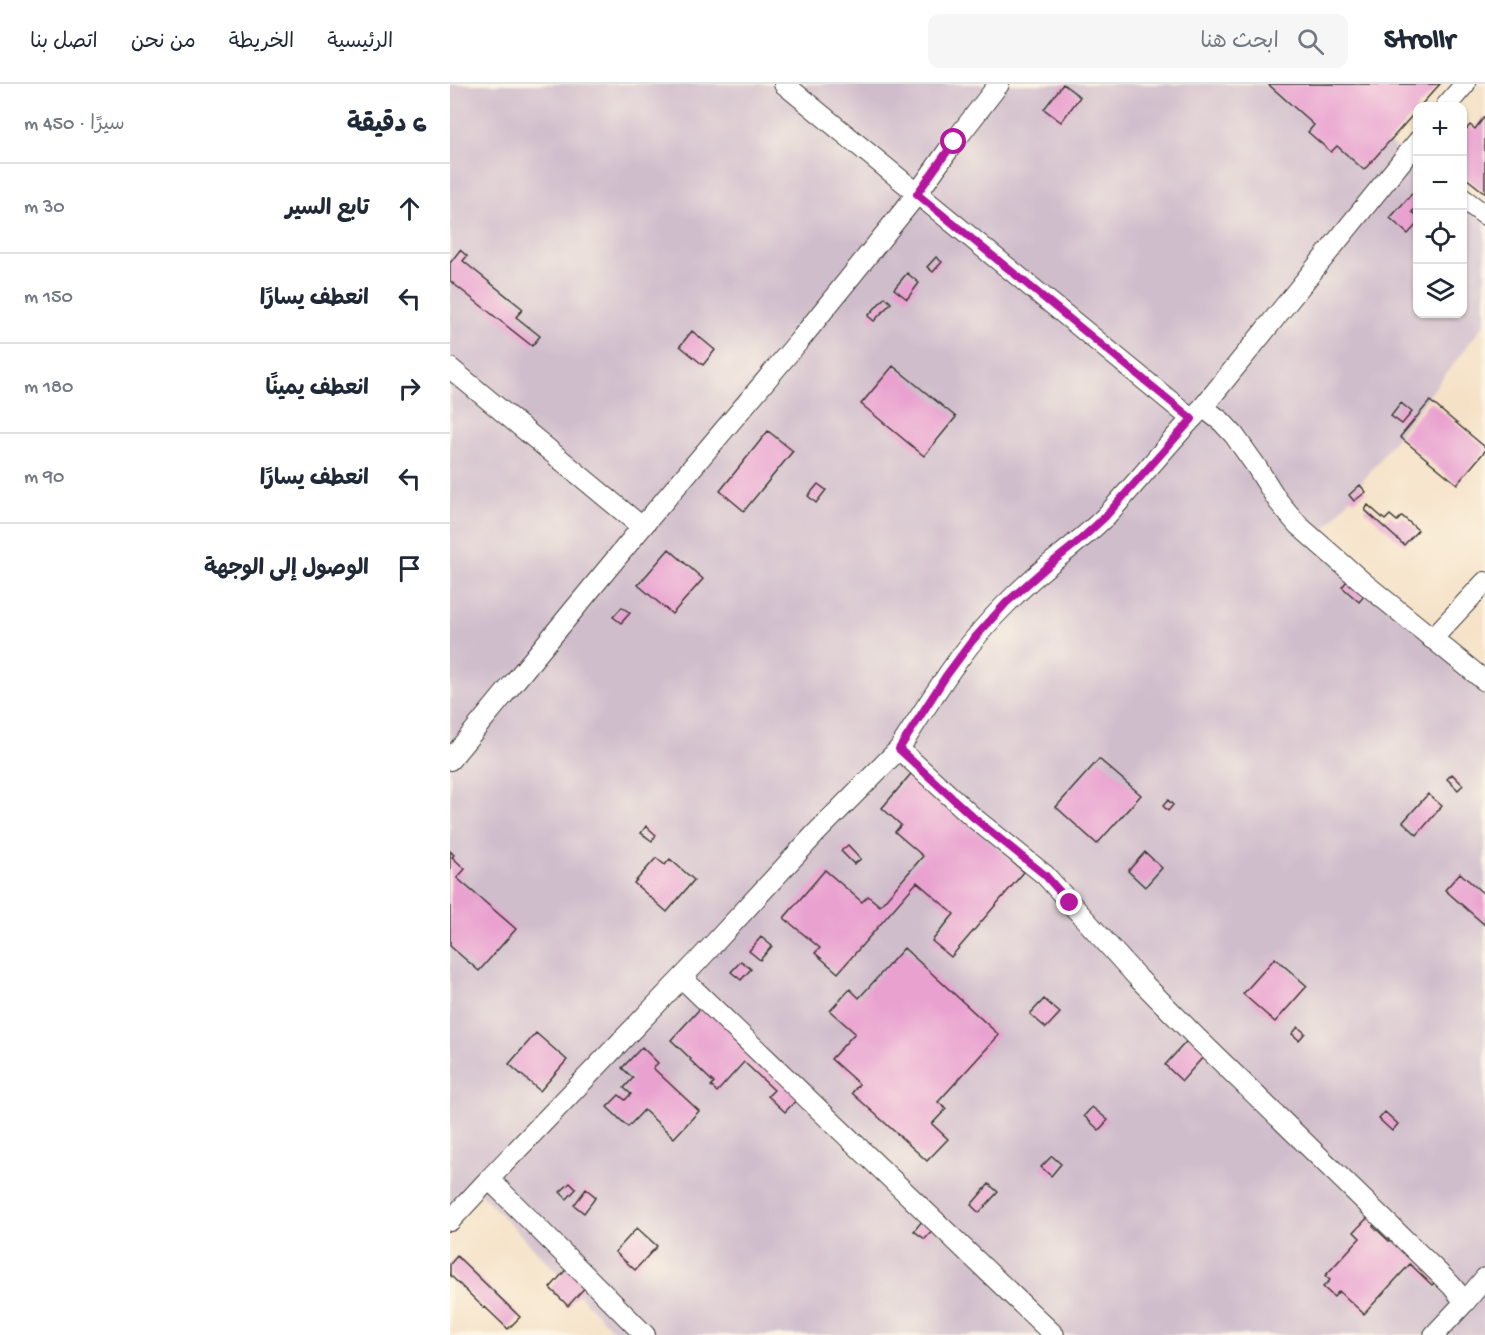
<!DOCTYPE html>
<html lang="ar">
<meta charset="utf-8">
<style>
body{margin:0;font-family:"Gochi Hand","Playpen Sans Arabic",sans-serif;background:#f6f6f7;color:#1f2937;direction:rtl}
.controls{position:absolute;right:18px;top:18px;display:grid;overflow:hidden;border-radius:12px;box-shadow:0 2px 4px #0004}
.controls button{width:54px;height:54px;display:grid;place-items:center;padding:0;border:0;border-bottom:2px solid #e0e1e3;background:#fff;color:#1f2937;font:30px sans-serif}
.stop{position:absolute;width:18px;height:18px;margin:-14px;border:4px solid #b5179e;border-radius:50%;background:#fff}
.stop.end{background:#b5179e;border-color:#fff;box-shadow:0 2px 6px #0008}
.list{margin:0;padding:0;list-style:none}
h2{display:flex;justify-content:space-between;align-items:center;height:78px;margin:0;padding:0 24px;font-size:26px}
h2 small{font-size:20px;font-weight:400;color:#747a83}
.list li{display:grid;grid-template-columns:39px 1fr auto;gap:18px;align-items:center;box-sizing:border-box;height:90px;padding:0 24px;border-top:2px solid #e0e1e3}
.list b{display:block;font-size:22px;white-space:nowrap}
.list em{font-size:20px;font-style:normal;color:#747a83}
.icon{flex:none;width:33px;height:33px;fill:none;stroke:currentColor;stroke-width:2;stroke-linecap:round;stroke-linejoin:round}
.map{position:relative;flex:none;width:1035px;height:1251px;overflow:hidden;direction:ltr}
header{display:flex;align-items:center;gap:36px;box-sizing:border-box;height:84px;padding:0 30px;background:#fff;border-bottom:2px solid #e0e1e3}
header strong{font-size:28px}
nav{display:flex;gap:33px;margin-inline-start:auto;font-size:21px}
.search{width:420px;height:54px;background:#f6f6f7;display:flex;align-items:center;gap:15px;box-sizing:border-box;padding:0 21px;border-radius:12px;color:#747a83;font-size:22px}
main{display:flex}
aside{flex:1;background:#fff}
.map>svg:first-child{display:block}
</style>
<header>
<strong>Strollr</strong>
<div class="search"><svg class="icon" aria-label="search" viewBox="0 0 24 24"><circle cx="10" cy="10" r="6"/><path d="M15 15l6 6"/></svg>ابحث هنا</div>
<nav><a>الرئيسية</a><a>الخريطة</a><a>من نحن</a><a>اتصل بنا</a></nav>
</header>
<main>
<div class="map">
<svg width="1035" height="1251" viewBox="0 0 1035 1251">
<rect width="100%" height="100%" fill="#fcf5e5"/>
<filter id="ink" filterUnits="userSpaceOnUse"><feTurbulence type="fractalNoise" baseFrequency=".0167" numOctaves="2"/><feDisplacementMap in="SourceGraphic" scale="12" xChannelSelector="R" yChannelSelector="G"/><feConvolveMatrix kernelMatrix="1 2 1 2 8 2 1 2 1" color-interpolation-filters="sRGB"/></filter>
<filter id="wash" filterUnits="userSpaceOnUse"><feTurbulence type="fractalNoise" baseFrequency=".008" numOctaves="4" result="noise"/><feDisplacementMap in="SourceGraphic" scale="24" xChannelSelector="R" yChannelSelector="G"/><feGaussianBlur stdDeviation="1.35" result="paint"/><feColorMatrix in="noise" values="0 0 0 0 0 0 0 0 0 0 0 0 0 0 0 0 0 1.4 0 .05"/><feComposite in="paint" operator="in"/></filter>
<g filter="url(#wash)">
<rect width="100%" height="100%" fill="#f5e1c6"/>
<path fill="#d0bdcc" d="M 0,0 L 985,0 L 938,58 L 967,82 L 968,230 L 1012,230 L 1013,118 L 1035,136 L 1035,239 L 869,454 L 1035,587 L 1035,1251 L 168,1251 L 30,1109 L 0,1141 Z"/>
<g id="blocks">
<path fill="#e9a2d0" d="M 613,0 L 630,13 L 611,38 L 594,25 Z
M 818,0 L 990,0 L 970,22 L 968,22 L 968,25 L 914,86 L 887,62 L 881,68 L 858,48 L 864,41 Z
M 1035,32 L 1035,109 L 1012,91 L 1012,50 L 1020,41 L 1025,45 Z
M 968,103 L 968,123 L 967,123 L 962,128 L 968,132 L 968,139 L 958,150 L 940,134 Z
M 10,166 L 17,172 L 13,177 L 73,225 L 66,233 L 90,252 L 82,262 L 0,197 L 0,179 Z
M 486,173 L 492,178 L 483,188 L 477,183 Z
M 457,189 L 469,199 L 457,215 L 444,205 Z
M 435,213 L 441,219 L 424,237 L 418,232 Z
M 242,247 L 265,266 L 253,281 L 230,262 Z
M 443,282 L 506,333 L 474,372 L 411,320 Z
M 980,317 L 1035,363 L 1035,367 L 1007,400 L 950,353 Z
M 951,319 L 962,328 L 952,340 L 941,332 Z
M 318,347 L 343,367 L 294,427 L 270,407 Z
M 368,400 L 376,406 L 366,419 L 358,412 Z
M 910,401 L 916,408 L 904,417 L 899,411 Z
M 918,421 L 935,436 L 940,431 L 947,437 L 952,432 L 968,446 L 954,461 L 915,426 Z
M 219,465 L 253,495 L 222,530 L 188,501 Z
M 908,484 L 925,499 L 909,518 L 892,503 Z
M 172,523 L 180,529 L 171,539 L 163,533 Z
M 649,675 L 691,711 L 647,760 L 606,723 Z
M 465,685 L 482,700 L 478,705 L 574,788 L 501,873 L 482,857 L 504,830 L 467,798 L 388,889 L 365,869 L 370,864 L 334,834 L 375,786 L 412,818 L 418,812 L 430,822 L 473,772 L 445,748 L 451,741 L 432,724 Z
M 1002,690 L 1013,701 L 1008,706 L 997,695 Z
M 978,710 L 992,722 L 967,751 L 953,738 Z
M 718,716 L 723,721 L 718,727 L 713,722 Z
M 196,742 L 206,751 L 202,757 L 191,749 Z
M 398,761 L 411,775 L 404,780 L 391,767 Z
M 0,767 L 4,771 L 2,773 L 15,785 L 7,794 L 66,845 L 29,887 L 0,862 Z
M 695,768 L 712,784 L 695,803 L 678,787 Z
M 206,774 L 215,781 L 220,775 L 244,796 L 217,828 L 184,799 Z
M 1010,789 L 1035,811 L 1035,841 L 995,806 Z
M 311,853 L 322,862 L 310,876 L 299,867 Z
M 454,864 L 549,951 L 488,1018 L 496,1025 L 482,1040 L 498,1055 L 477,1077 L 402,1009 L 409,1000 L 381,975 L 405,949 L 380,927 L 400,905 L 409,914 Z
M 825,874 L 857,902 L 825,938 L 793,910 Z
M 291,877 L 301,885 L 291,896 L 281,888 Z
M 594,915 L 610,929 L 596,944 L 580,930 Z
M 258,916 L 353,1009 L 335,1028 L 318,1012 L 324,1006 L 294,978 L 267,1008 L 261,1002 L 264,999 L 240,976 L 241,975 L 221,956 Z
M 848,943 L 855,949 L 849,956 L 842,950 Z
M 86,949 L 117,976 L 90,1007 L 59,980 Z
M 744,949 L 761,964 L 732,997 L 715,981 Z
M 192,963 L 208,979 L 203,984 L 249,1027 L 224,1054 L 194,1026 L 178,1043 L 157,1023 L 169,1011 L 175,1016 L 181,1010 L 174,1004 L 183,994 L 172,984 Z
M 642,1023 L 658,1036 L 649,1046 L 634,1032 Z
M 935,1028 L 948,1040 L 942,1047 L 929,1035 Z
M 602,1072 L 611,1080 L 601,1092 L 591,1083 Z
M 120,1099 L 126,1105 L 117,1115 L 110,1108 Z
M 539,1100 L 548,1108 L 529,1129 L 521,1121 Z
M 136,1105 L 146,1113 L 134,1129 L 124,1121 Z
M 920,1131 L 927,1138 L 923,1142 L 939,1157 L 943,1154 L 988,1195 L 982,1201 L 960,1180 L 914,1230 L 889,1207 L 884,1213 L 873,1203 L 880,1196 L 875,1192 L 910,1154 L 904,1148 Z
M 472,1137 L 483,1146 L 475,1155 L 464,1147 Z
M 187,1144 L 207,1162 L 185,1186 L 165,1168 Z
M 7,1172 L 70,1233 L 58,1245 L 35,1223 L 34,1224 L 0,1191 L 0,1180 Z
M 119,1182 L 138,1200 L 118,1222 L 100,1204 Z"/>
</g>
</g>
<g filter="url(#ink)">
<use href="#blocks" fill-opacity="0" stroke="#3d3a36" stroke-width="1.5"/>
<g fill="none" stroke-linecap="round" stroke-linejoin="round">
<g stroke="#3d3a36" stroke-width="22">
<path id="minor" d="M 334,0 L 742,335
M 996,22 L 1015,0
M 1012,114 L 1035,131
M 0,284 L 192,443
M 753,323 L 968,57
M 982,555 L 1035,498
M 449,665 C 482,614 513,562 557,519 C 571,505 586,491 601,479 C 620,464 639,449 656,432 C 689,396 719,358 753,323 L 772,338 L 784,351 L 806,382 L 828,417 L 848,441 L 914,499 L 1035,597
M 0,676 L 192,443 L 349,257 L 467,110 L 504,58 L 549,0
M 232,894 L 604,1251
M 39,1095 L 247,878 L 366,749 L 449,665 L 524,734 L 595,791 L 687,893 L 747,954 L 962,1163 L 1001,1201 L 1015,1218 L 984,1251
M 0,1137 L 39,1095 L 195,1251
M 1015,1218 L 1035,1194"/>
</g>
<use href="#minor" stroke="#fff" stroke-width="20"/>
</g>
</g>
<g fill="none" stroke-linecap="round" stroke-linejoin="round" filter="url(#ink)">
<path stroke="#b5179e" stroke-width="8" d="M 504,58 L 467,110 L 742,335 L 655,433 L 629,457 L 599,481 L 556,519 L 522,557 L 496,592 L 449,665 L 524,734 L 595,791 L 620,819"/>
</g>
</svg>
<div class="controls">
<button>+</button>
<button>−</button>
<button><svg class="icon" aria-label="locate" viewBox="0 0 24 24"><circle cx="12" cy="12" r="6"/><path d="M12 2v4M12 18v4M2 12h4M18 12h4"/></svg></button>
<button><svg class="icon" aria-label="layers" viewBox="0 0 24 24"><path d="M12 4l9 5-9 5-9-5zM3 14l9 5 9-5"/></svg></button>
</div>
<div class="stop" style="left:504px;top:58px"></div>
<div class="stop end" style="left:620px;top:819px"></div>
</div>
<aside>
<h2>6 دقيقة<small>سيرًا · 450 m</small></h2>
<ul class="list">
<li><svg class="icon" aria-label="ahead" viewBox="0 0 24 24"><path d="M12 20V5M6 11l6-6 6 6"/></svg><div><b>تابع السير</b></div><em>30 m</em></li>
<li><svg class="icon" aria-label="left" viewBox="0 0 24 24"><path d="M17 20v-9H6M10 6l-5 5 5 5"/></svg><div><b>انعطف يسارًا</b></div><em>150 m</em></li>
<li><svg class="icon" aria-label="right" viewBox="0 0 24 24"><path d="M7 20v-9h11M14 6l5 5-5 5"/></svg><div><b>انعطف يمينًا</b></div><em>180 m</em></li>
<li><svg class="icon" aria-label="left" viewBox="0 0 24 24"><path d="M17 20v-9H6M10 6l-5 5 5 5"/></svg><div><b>انعطف يسارًا</b></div><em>90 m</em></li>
<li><svg class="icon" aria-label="arrive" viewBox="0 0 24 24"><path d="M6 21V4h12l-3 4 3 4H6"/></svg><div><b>الوصول إلى الوجهة</b></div></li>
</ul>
</aside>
</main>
